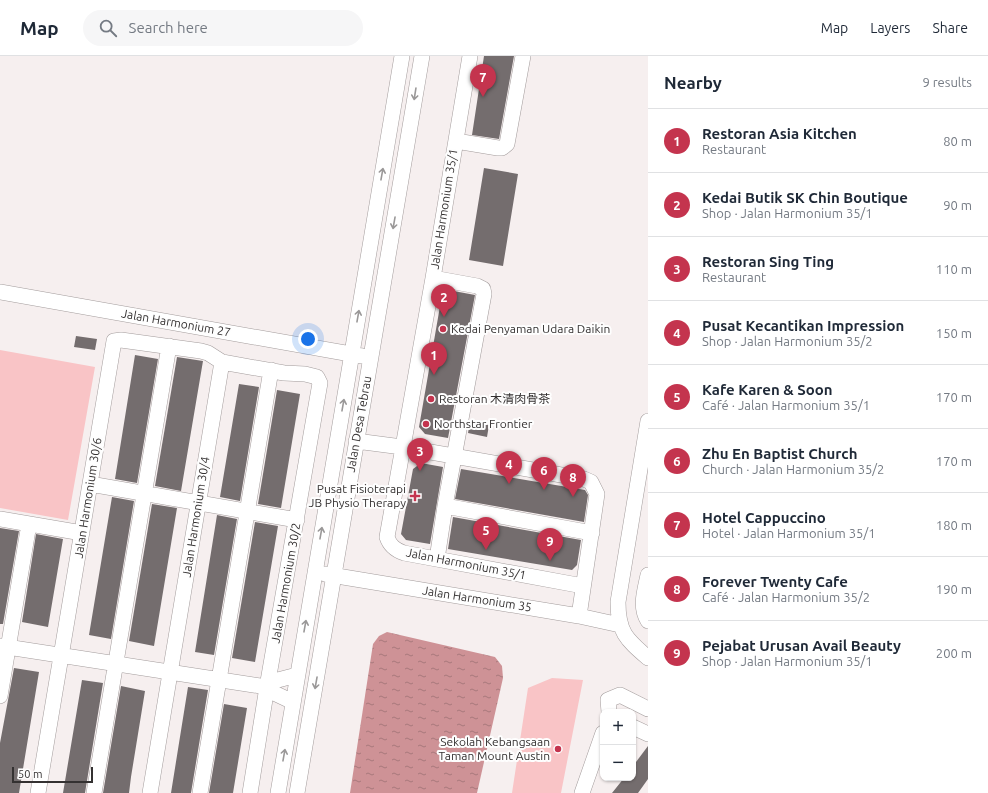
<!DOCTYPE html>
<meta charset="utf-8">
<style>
body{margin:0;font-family:Ubuntu,"Noto Sans SC",sans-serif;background:#f6f6f7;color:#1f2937}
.controls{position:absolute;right:12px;bottom:12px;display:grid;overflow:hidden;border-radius:8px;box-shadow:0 1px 3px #0004}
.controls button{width:36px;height:36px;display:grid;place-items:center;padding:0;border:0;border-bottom:1px solid #e0e1e3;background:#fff;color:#1f2937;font:20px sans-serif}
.scale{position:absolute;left:12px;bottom:10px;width:81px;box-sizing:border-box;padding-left:4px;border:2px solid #343131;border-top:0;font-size:11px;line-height:14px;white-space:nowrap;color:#343131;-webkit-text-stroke:3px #fefefe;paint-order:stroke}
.you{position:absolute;left:308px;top:283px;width:14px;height:14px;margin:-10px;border:3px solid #fff;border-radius:50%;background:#1a73e8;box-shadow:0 0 0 6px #1a73e833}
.badge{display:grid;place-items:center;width:26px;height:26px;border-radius:50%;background:#c4344e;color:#fff;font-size:13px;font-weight:700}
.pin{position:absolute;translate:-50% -33px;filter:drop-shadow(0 1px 2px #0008)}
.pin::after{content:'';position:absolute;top:21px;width:14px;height:12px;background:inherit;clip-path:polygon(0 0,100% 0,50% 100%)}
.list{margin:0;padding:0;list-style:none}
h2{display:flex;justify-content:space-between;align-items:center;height:52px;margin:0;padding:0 16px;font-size:17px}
h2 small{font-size:13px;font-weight:400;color:#747a83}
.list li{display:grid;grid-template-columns:26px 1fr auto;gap:12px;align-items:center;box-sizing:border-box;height:64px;padding:0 16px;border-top:1px solid #e0e1e3}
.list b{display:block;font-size:15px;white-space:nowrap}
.list p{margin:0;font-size:13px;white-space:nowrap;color:#747a83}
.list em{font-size:13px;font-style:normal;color:#747a83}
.icon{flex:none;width:22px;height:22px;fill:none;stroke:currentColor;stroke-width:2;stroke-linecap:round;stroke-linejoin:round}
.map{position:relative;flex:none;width:648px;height:737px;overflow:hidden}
header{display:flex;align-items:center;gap:24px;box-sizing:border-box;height:56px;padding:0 20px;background:#fff;border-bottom:1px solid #e0e1e3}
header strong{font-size:19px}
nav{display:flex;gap:22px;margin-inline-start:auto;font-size:14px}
.search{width:280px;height:36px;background:#f6f6f7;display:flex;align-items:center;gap:10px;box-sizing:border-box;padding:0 14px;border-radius:22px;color:#747a83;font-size:15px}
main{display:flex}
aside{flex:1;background:#fff}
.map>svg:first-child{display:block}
</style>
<header>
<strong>Map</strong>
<div class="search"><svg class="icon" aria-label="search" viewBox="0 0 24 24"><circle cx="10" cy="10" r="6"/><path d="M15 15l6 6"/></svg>Search here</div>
<nav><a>Map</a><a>Layers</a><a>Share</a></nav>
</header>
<main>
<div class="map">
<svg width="648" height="737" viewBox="0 0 648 737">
<defs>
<pattern id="water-ripples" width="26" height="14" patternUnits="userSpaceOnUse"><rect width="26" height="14" fill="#ce9296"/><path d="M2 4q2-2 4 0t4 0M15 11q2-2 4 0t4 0" fill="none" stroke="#a8787b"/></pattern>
</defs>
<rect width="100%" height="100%" fill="#f6efef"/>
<path fill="#f9c4c6" d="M 0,294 L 95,311 L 68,464 L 0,452 Z
M 552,622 L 583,624 L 561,737 L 512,737 L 528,632 Z"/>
<path fill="url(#water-ripples)" d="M 387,576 L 495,601 L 502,610 L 503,622 L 477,737 L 350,737 L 373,588 L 379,580 Z"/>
<path fill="#746d6e" d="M 484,0 L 514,0 L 499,83 L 472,79 Z
M 484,112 L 518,118 L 503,210 L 469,204 Z
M 443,233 L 475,239 L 448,382 L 425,378 L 419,371 Z
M 76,280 L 97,283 L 95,294 L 74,291 Z
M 135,299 L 158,303 L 137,427 L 115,423 Z
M 177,301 L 203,305 L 181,435 L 155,430 Z
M 239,328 L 259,331 L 240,445 L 220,441 Z
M 277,334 L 300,338 L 281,452 L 258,448 Z
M 470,366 L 489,369 L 487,381 L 468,377 Z
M 421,407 L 443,411 L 430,488 L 406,484 L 401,478 L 413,413 Z
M 461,413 L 585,434 L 588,439 L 584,466 L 455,443 Z
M 112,441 L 134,445 L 111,583 L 89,579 Z
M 152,448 L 177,452 L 154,590 L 129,585 Z
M 217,459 L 237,463 L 214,599 L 195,596 Z
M 453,461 L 581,484 L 577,509 L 572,514 L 448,493 Z
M 255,466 L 278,470 L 255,606 L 232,602 Z
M 0,472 L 19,475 L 3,568 L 0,568 Z
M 36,478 L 63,483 L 48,571 L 22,566 Z
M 14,612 L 39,616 L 19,737 L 0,737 L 0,687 Z
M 82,624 L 103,627 L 85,737 L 63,737 Z
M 121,630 L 145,635 L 131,721 L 129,737 L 103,737 Z
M 188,631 L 208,634 L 191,737 L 171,737 Z
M 224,648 L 247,652 L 233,737 L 209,737 Z
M 648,690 L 648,723 L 638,737 L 612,737 L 624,722 L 633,722 L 633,710 Z"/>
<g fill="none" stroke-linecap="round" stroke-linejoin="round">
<g stroke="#a39c9c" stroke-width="16">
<path id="minor" d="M 470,0 L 433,222 L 387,481 C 390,490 395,494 404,497 L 583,530
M 456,85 L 498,92 L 502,92 L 507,88 L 523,0
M 433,222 L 477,230 L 483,233 L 484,238 L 445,450 L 437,503
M 0,236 L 362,300
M 648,365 L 618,546 C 618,576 626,583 648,602
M 356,385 L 402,391 L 584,423 L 591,426 L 597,438 L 579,560
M 90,428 L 297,464
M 445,450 L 592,477
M 0,463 L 82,477
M 325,518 L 579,560 L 620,569
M 648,519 C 645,534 639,551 648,565
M 0,590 L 267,631 L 272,636 L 293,646
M 267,631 L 274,625 L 297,619
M 0,640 L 29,468
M 609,656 L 608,644 L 620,639 L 648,653
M 633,671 L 648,678
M 38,737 L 114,285 L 121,284 L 201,295 L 208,297 L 222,306 L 284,317 L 305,318 L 317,321 L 320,327 L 267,631 L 250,737
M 94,737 L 169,290
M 150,737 L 222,306
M 200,737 L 271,314
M 278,737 L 402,0
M 297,737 L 422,0
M 582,737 L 603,677"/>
</g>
<use href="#minor" stroke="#fff" stroke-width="15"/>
</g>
<defs><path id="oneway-shaft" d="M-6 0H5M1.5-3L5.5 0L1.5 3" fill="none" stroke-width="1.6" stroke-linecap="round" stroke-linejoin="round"/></defs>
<g stroke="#9a9898">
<use href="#oneway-shaft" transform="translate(415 38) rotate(99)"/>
<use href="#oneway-shaft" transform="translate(382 118) rotate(-80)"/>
<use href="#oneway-shaft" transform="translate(394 167) rotate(100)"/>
<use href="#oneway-shaft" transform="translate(358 260) rotate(-80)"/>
<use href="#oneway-shaft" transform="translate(343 349) rotate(-80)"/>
<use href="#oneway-shaft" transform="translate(321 477) rotate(-80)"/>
<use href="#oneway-shaft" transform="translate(305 570) rotate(-80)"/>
<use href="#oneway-shaft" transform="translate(316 627) rotate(100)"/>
<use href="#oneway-shaft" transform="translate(284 699) rotate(-80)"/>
</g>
<g fill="#c4344e" stroke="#fefefe" stroke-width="1.5">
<circle cx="443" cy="273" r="4"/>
<circle cx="431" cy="343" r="4"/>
<circle cx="426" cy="368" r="4"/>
<path d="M413 434h4v4h4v4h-4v4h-4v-4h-4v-4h4z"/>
<circle cx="558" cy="693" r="4"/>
</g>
<g text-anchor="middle" stroke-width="4" stroke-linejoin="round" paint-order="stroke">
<g font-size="12" fill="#343131" stroke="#fefefe">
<text transform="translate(444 153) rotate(-81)" y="4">Jalan Harmonium 35/1</text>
<text transform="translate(176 267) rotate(10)" y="4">Jalan Harmonium 27</text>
<text transform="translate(359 368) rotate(-80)" y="4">Jalan Desa Tebrau</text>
<text transform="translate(88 442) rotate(-81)" y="4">Jalan Harmonium 30/6</text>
<text transform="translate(196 461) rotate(-81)" y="4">Jalan Harmonium 30/4</text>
<text transform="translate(466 508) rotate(11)" y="4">Jalan Harmonium 35/1</text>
<text transform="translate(286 527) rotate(-80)" y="4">Jalan Harmonium 30/2</text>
<text transform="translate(477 543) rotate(9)" y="4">Jalan Harmonium 35</text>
</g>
<g font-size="12" fill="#343131" stroke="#fefefe" text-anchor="start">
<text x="451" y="277">Kedai Penyaman Udara Daikin</text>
<text x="439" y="347">Restoran 木清肉骨茶</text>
<text x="434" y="372">Northstar Frontier</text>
<text x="406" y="437" text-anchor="end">Pusat Fisioterapi<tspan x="406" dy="14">JB Physio Therapy</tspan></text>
<text x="550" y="690" text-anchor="end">Sekolah Kebangsaan<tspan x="550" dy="14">Taman Mount Austin</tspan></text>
</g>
</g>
</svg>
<div class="controls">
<button>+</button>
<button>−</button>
</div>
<div class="scale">50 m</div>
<div class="you"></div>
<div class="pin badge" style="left:434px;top:319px">1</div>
<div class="pin badge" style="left:444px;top:261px">2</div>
<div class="pin badge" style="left:420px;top:415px">3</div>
<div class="pin badge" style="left:509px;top:428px">4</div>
<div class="pin badge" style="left:486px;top:494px">5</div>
<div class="pin badge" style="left:544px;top:434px">6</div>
<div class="pin badge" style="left:483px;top:41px">7</div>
<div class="pin badge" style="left:573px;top:441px">8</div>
<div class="pin badge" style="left:550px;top:505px">9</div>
</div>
<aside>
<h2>Nearby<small>9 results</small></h2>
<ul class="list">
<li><span class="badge">1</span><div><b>Restoran Asia Kitchen</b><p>Restaurant</p></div><em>80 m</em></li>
<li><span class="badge">2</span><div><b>Kedai Butik SK Chin Boutique</b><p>Shop · Jalan Harmonium 35/1</p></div><em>90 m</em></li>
<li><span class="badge">3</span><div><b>Restoran Sing Ting</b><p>Restaurant</p></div><em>110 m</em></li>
<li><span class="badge">4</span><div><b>Pusat Kecantikan Impression</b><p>Shop · Jalan Harmonium 35/2</p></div><em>150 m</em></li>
<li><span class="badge">5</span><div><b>Kafe Karen &amp; Soon</b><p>Café · Jalan Harmonium 35/1</p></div><em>170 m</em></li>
<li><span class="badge">6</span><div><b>Zhu En Baptist Church</b><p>Church · Jalan Harmonium 35/2</p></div><em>170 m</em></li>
<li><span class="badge">7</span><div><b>Hotel Cappuccino</b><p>Hotel · Jalan Harmonium 35/1</p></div><em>180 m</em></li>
<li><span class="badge">8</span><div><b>Forever Twenty Cafe</b><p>Café · Jalan Harmonium 35/2</p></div><em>190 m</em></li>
<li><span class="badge">9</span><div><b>Pejabat Urusan Avail Beauty</b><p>Shop · Jalan Harmonium 35/1</p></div><em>200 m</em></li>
</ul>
</aside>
</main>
